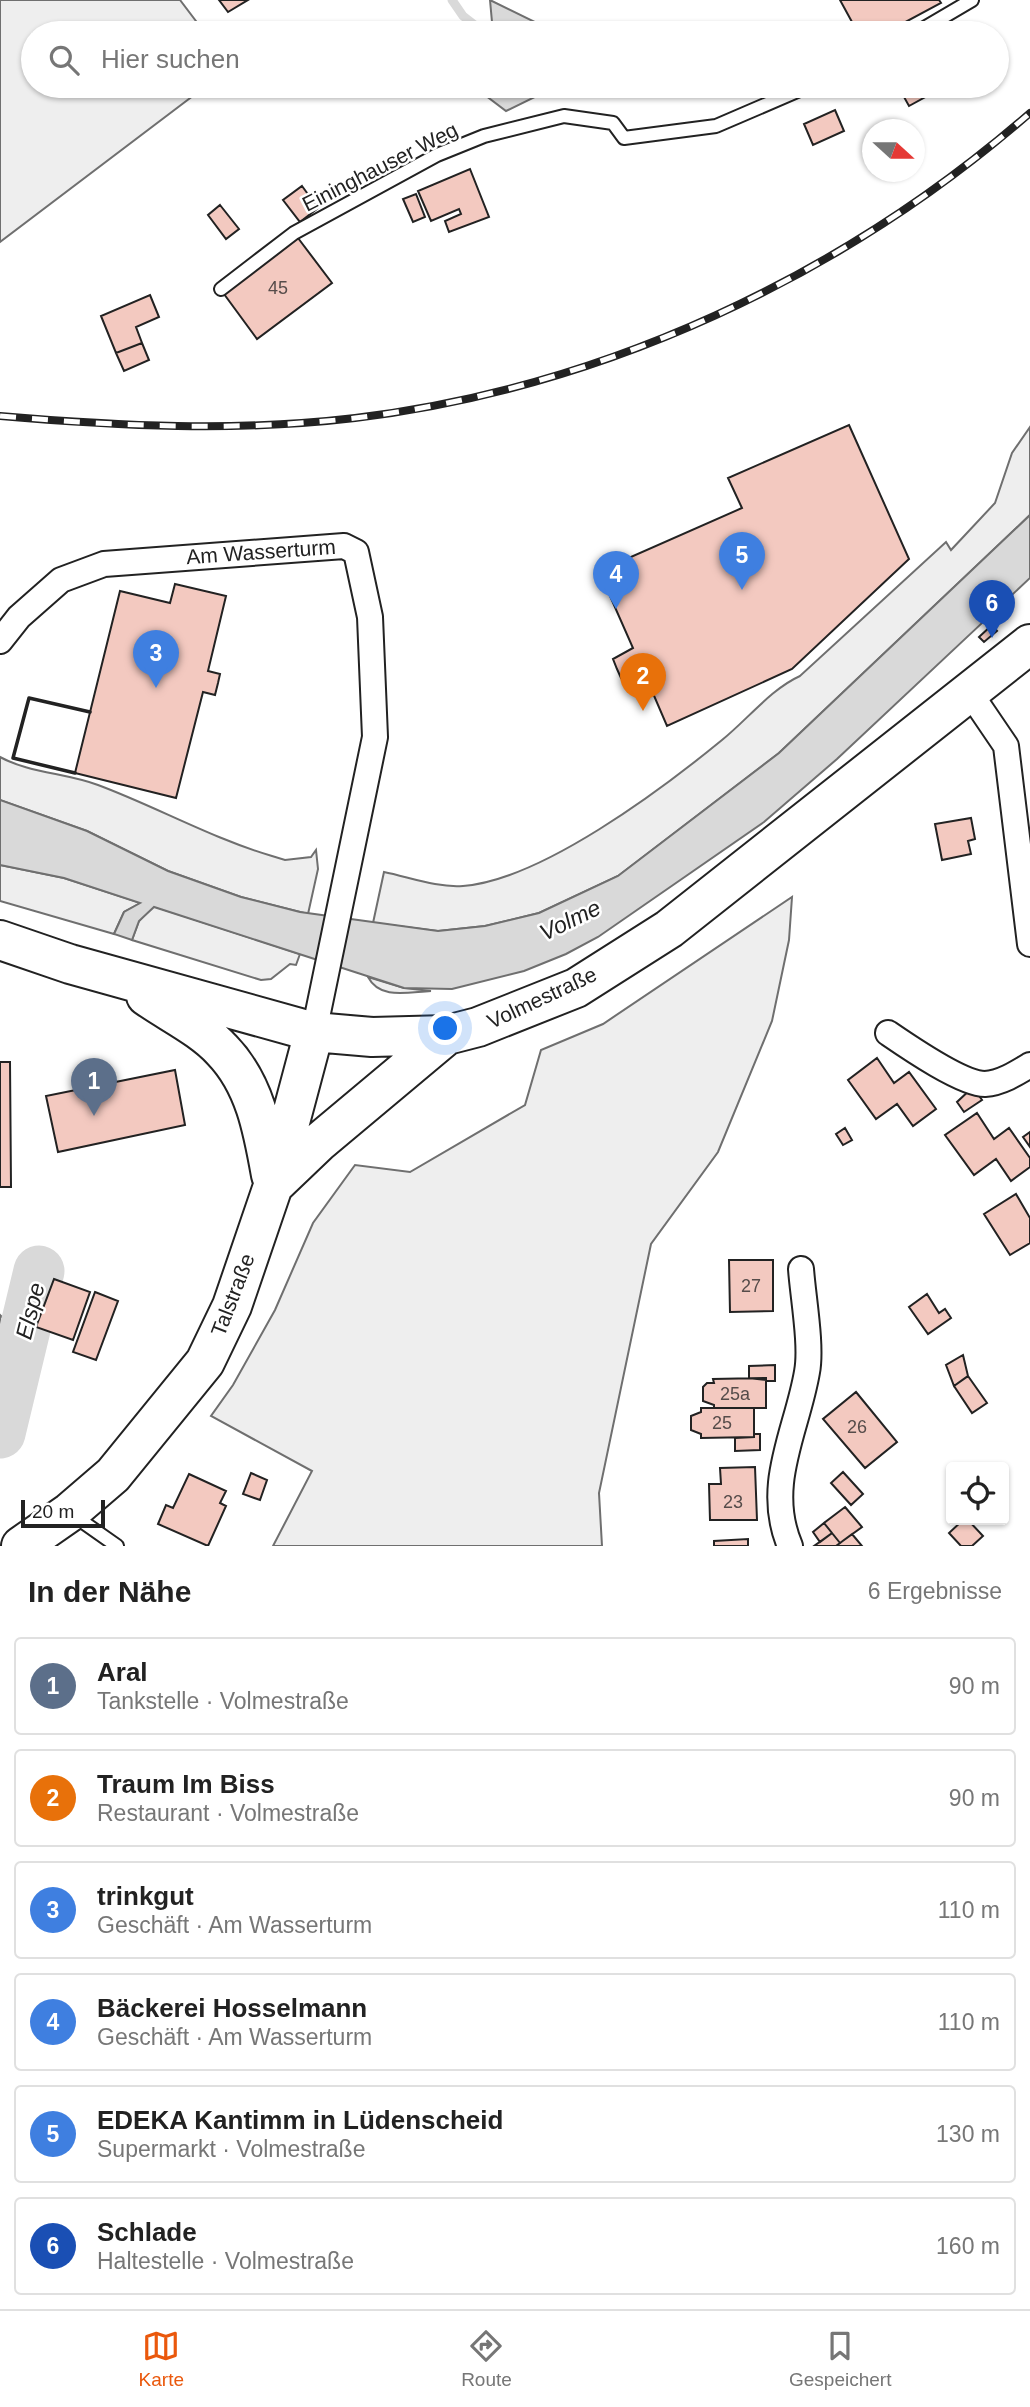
<!DOCTYPE html>
<html lang="de">
<meta charset="utf-8">
<style>
body{margin:0;font-family:Arial,sans-serif;background:#f2f2f2;color:#222}
.controls{position:absolute;right:21px;bottom:21px;display:grid;overflow:hidden;border-radius:7px;box-shadow:0 2px 5px #0004}
.controls button{width:63px;height:63px;display:grid;place-items:center;padding:0;border:0;border-bottom:2px solid #e0e0e0;background:#fff;color:#222;font:35px sans-serif}
.compass{position:absolute;left:862px;top:119px;width:63px;height:63px;border-radius:50%;background:#fff;box-shadow:0 2px 5px #0004;rotate:111deg}
.scale{position:absolute;left:21px;bottom:18px;width:84px;box-sizing:border-box;padding-left:7px;border:4px solid #222;border-top:0;font-size:19px;line-height:24px;white-space:nowrap;color:#222;-webkit-text-stroke:5px #fff;paint-order:stroke}
.you{position:absolute;left:446px;top:1029px;width:24px;height:24px;margin:-18px;border:5px solid #fff;border-radius:50%;background:#1a73e8;box-shadow:0 0 0 10px #1a73e833}
.badge{display:grid;place-items:center;width:46px;height:46px;border-radius:50%;background:#ea580c;color:#fff;font-size:23px;font-weight:700}
.pin{position:absolute;translate:-50% -58px;filter:drop-shadow(0 2px 4px #0008)}
.pin::after{content:'';position:absolute;top:37px;width:24px;height:21px;background:inherit;clip-path:polygon(0 0,100% 0,50% 100%)}
.list{margin:0;padding:0;list-style:none}
h2{display:flex;justify-content:space-between;align-items:center;height:91px;margin:0;padding:0 28px;font-size:30px}
h2 small{font-size:23px;font-weight:400;color:#767676}
.list li{display:grid;grid-template-columns:46px 1fr auto;gap:21px;align-items:center;box-sizing:border-box;height:98px;margin:0 14px 14px;padding:0 14px;border:2px solid #e0e0e0;border-radius:7px}
.list b{display:block;font-size:26px;white-space:nowrap}
.list p{margin:0;font-size:23px;white-space:nowrap;color:#767676}
.list em{font-size:23px;font-style:normal;color:#767676}
.icon{flex:none;width:38px;height:38px;fill:none;stroke:currentColor;stroke-width:2;stroke-linecap:round;stroke-linejoin:round}
.map{position:relative;flex:none;width:1030px;height:1546px;overflow:hidden}
.search{position:absolute;background:#fff;box-shadow:0 2px 5px #0004;left:21px;right:21px;top:21px;height:77px;display:flex;align-items:center;gap:18px;box-sizing:border-box;padding:0 24px;border-radius:38px;color:#767676;font-size:26px}
.sheet{height:763px;background:#fff}
nav{display:flex;justify-content:space-around;align-items:center;box-sizing:border-box;height:98px;border-top:2px solid #e0e0e0;background:#fff;font-size:19px;color:#767676}
nav a{display:grid;justify-items:center;gap:4px}
nav .on{color:#ea580c}
.map>svg:first-child{display:block}
</style>
<div class="map">
<svg width="1030" height="1546" viewBox="0 0 1030 1546">
<rect width="100%" height="100%" fill="#fff"/>
<path fill="#eee" stroke="#6f6f6f" stroke-width="2" d="M 0,0 L 180,0 L 205,33 L 33,33 L 33,86 L 206,86 L 0,242 Z
M 1030,427 L 1030,515 L 779,753 L 618,876 L 539,913 L 485,926 L 438,931 L 373,923 L 384,872 C 409,877 437,888 463,886 C 541,880 661,790 722,740 C 747,720 771,689 800,676 L 946,542 L 951,550 L 995,503 L 1012,453 Z
M 0,757 C 29,773 66,773 98,785 C 157,807 211,838 272,856 L 285,860 L 311,857 L 316,850 L 318,869 L 308,914 L 241,897 L 168,871 L 87,831 L 0,800 Z
M 0,865 L 64,878 L 141,903 L 124,912 L 114,934 L 0,901 Z
M 792,897 L 789,940 L 772,1021 L 718,1152 L 651,1244 L 599,1493 L 602,1546 L 273,1546 L 312,1471 L 211,1416 L 233,1385 L 275,1310 L 313,1223 L 355,1165 L 410,1172 L 525,1105 L 541,1050 L 603,1024 Z
M 153,906 L 300,954 L 296,965 L 290,964 L 271,979 L 261,980 L 132,940 L 139,921 Z
M 368,977 L 404,988 L 431,991 C 408,992 380,1000 368,977 Z
M 0,1315 L 14,1330 L 0,1386 Z"/>
<path fill="#d9d9d9" stroke="#6f6f6f" stroke-width="2" d="M 490,0 L 535,22 L 546,33 L 493,33 Z
M 473,86 L 547,86 L 539,95 L 506,111 Z
M 1030,515 L 1030,578 L 837,759 L 764,822 L 598,937 L 566,954 L 524,971 L 452,989 L 404,988 L 154,907 L 139,921 L 132,940 L 114,934 L 124,912 L 140,903 L 64,878 L 0,865 L 0,800 L 87,831 L 168,871 L 241,897 L 300,912 L 438,931 L 485,926 L 539,913 L 618,876 L 779,753 Z"/>
<g fill="none" stroke-linecap="round" stroke-linejoin="round">
<path stroke="#d9d9d9" stroke-width="9" d="M 452,0 L 463,16 L 485,33"/>
<path stroke="#d9d9d9" stroke-width="51" d="M 0,1433 L 39,1271"/>
</g>
<path fill="#f3c9c0" stroke="#222" stroke-width="2" d="M 219,0 L 248,0 L 228,12 Z
M 840,0 L 939,0 L 941,3 L 885,33 L 858,33 Z
M 922,87 L 927,96 L 909,106 L 904,97 Z
M 835,110 L 844,131 L 813,145 L 804,124 Z
M 470,169 L 489,217 L 449,232 L 445,221 L 461,214 L 459,209 L 431,221 L 418,191 Z
M 302,186 L 318,208 L 300,222 L 283,200 Z
M 416,194 L 425,217 L 413,222 L 403,199 Z
M 220,205 L 239,229 L 226,239 L 208,215 Z
M 298,238 L 332,283 L 257,339 L 224,294 Z
M 150,295 L 159,317 L 136,327 L 142,343 L 116,353 L 101,316 Z
M 142,343 L 149,360 L 124,371 L 116,353 Z
M 849,425 L 909,559 L 792,669 L 667,726 L 643,670 L 621,678 L 617,669 L 613,659 L 633,648 L 599,571 L 742,508 L 728,478 Z
M 175,584 L 226,596 L 208,671 L 220,674 L 218,683 L 215,695 L 203,692 L 176,798 L 75,773 L 120,591 L 170,603 Z
M 992,625 L 997,631 L 984,642 L 979,637 Z
M 971,818 L 975,839 L 968,841 L 971,854 L 942,860 L 935,824 Z
M 877,1058 L 894,1083 L 909,1072 L 936,1109 L 913,1126 L 897,1104 L 876,1119 L 848,1080 Z
M 0,1062 L 10,1062 L 11,1187 L 0,1187 Z
M 175,1070 L 185,1125 L 58,1152 L 46,1096 Z
M 973,1087 L 982,1100 L 964,1112 L 957,1102 Z
M 977,1113 L 994,1139 L 1009,1128 L 1030,1158 L 1030,1167 L 1011,1181 L 996,1159 L 974,1175 L 945,1135 Z
M 845,1128 L 852,1140 L 843,1145 L 836,1134 Z
M 1030,1132 L 1030,1147 L 1023,1137 Z
M 1016,1194 L 1030,1218 L 1030,1243 L 1010,1255 L 984,1214 Z
M 729,1260 L 773,1260 L 773,1311 L 730,1312 Z
M 54,1279 L 90,1292 L 73,1340 L 36,1327 Z
M 95,1292 L 118,1301 L 96,1360 L 73,1352 Z
M 927,1294 L 939,1313 L 945,1309 L 951,1318 L 928,1334 L 909,1307 Z
M 963,1355 L 968,1376 L 954,1386 L 946,1365 Z
M 775,1365 L 775,1381 L 749,1378 L 749,1366 Z
M 968,1376 L 987,1403 L 972,1413 L 954,1386 Z
M 766,1378 L 766,1408 L 714,1408 L 714,1405 L 703,1401 L 703,1387 L 707,1383 L 714,1383 L 713,1379 Z
M 856,1392 L 897,1442 L 865,1468 L 823,1419 Z
M 701,1408 L 754,1408 L 754,1437 L 701,1438 L 701,1434 L 691,1430 L 691,1416 L 701,1412 Z
M 754,1434 L 760,1434 L 760,1450 L 735,1451 L 735,1438 L 754,1437 Z
M 755,1467 L 757,1520 L 710,1520 L 709,1484 L 721,1484 L 720,1468 Z
M 843,1472 L 863,1494 L 851,1505 L 831,1483 Z
M 251,1473 L 267,1480 L 260,1500 L 243,1494 Z
M 189,1474 L 226,1491 L 220,1503 L 226,1506 L 208,1546 L 158,1524 L 166,1505 L 173,1508 Z
M 845,1507 L 862,1527 L 840,1543 L 824,1523 Z
M 963,1520 L 968,1520 L 983,1536 L 972,1546 L 961,1546 L 949,1533 Z
M 824,1523 L 832,1533 L 820,1542 L 813,1532 Z
M 832,1533 L 840,1543 L 836,1546 L 814,1546 Z
M 852,1534 L 862,1546 L 836,1546 Z
M 748,1539 L 748,1546 L 714,1546 L 714,1541 Z"/>
<g fill="none" stroke-linecap="round" stroke-linejoin="round">
<g stroke="#222" stroke-width="16">
<path id="service" d="M 916,33 L 972,0
M 221,289 L 294,233 L 437,155 L 484,136 L 564,116 L 613,123 L 624,138 L 716,126 L 809,86
M 73,1515 L 117,1546"/>
</g>
<g stroke="#222" stroke-width="28">
<path id="minor" d="M 0,641 L 19,617 L 61,580 L 104,564 L 344,546 L 356,552 L 370,617 L 375,737 L 314,1032
M 970,693 L 1006,746 L 1030,944
M 888,1033 C 907,1046 962,1084 985,1084 C 1001,1083 1017,1073 1030,1065
M 790,1546 C 764,1485 797,1431 807,1372 C 812,1346 803,1297 801,1269"/>
</g>
<g stroke="#222" stroke-width="42">
<path id="primary" d="M 0,940 L 70,964 L 314,1032 L 372,1037 L 447,1035 L 478,1027 L 576,988 L 669,929 L 1030,644
M 146,996 C 170,1013 202,1028 222,1050 C 255,1084 263,1130 271,1175
M 274,1185 L 318,1143 L 447,1035
M 21,1546 L 70,1512 L 113,1475 L 205,1362 L 232,1306 L 273,1186 L 314,1032"/>
</g>
<use href="#service" stroke="#fff" stroke-width="12"/>
<use href="#minor" stroke="#fff" stroke-width="24"/>
<use href="#primary" stroke="#fff" stroke-width="38"/>
<g stroke="#222" stroke-width="8">
<path id="rail" d="M 0,416 C 119,426 236,432 355,418 C 603,388 843,276 1030,113"/>
</g>
<use href="#rail" stroke="#fff" stroke-width="5" stroke-dasharray="16" stroke-linecap="butt"/>
<path stroke="#222" stroke-width="3.5" d="M 75,773 L 13,758 L 29,698 L 90,712"/>
</g>
<g text-anchor="middle" stroke-width="5" stroke-linejoin="round" paint-order="stroke">
<g font-size="18" fill="#564c4a">
<text x="278" y="294">45</text>
<text x="751" y="1292">27</text>
<text x="735" y="1400">25a</text>
<text x="722" y="1429">25</text>
<text x="857" y="1433">26</text>
<text x="733" y="1508">23</text>
</g>
<g font-size="21" fill="#222" stroke="#fff">
<text transform="translate(380 167) rotate(-27)" y="7">Eininghauser Weg</text>
<text transform="translate(261 552) rotate(-4)" y="7">Am Wasserturm</text>
<text transform="translate(542 998) rotate(-25)" y="7">Volmestraße</text>
<text transform="translate(233 1295) rotate(-69)" y="7">Talstraße</text>
</g>
<g font-size="23" font-style="italic" fill="#222" stroke="#fff">
<text transform="translate(570 920) rotate(-26)" y="8">Volme</text>
<text transform="translate(30 1311) rotate(-76)" y="8">Elspe</text>
</g>
</g>
</svg>
<div class="controls">
<button><svg class="icon" aria-label="locate" viewBox="0 0 24 24"><circle cx="12" cy="12" r="6"/><path d="M12 2v4M12 18v4M2 12h4M18 12h4"/></svg></button>
</div>
<svg class="compass" viewBox="-18 -18 36 36"><path d="M0-13l5 13h-10z" fill="#e53935"/><path d="M0 13l5-13h-10z" fill="#767676"/></svg>
<div class="scale">20 m</div>
<div class="you"></div>
<div class="pin badge" style="left:94px;top:1116px;background:#5c6f8a">1</div>
<div class="pin badge" style="left:643px;top:711px;background:#e8710a">2</div>
<div class="pin badge" style="left:156px;top:688px;background:#3f7fe0">3</div>
<div class="pin badge" style="left:616px;top:609px;background:#3f7fe0">4</div>
<div class="pin badge" style="left:742px;top:590px;background:#3f7fe0">5</div>
<div class="pin badge" style="left:992px;top:638px;background:#1a4fb4">6</div>
<div class="search"><svg class="icon" aria-label="search" viewBox="0 0 24 24"><circle cx="10" cy="10" r="6"/><path d="M15 15l6 6"/></svg>Hier suchen</div>
</div>
<section class="sheet">
<h2>In der Nähe<small>6 Ergebnisse</small></h2>
<ul class="list">
<li><span class="badge" style="background:#5c6f8a">1</span><div><b>Aral</b><p>Tankstelle · Volmestraße</p></div><em>90 m</em></li>
<li><span class="badge" style="background:#e8710a">2</span><div><b>Traum Im Biss</b><p>Restaurant · Volmestraße</p></div><em>90 m</em></li>
<li><span class="badge" style="background:#3f7fe0">3</span><div><b>trinkgut</b><p>Geschäft · Am Wasserturm</p></div><em>110 m</em></li>
<li><span class="badge" style="background:#3f7fe0">4</span><div><b>Bäckerei Hosselmann</b><p>Geschäft · Am Wasserturm</p></div><em>110 m</em></li>
<li><span class="badge" style="background:#3f7fe0">5</span><div><b>EDEKA Kantimm in Lüdenscheid</b><p>Supermarkt · Volmestraße</p></div><em>130 m</em></li>
<li><span class="badge" style="background:#1a4fb4">6</span><div><b>Schlade</b><p>Haltestelle · Volmestraße</p></div><em>160 m</em></li>
</ul>
</section>
<nav>
<a class="on"><svg class="icon" aria-label="map" viewBox="0 0 24 24"><path d="M3 6l6-2 6 2 6-2v14l-6 2-6-2-6 2zM9 4v14M15 6v14"/></svg>Karte</a>
<a><svg class="icon" aria-label="directions" viewBox="0 0 24 24"><path d="M12 3l9 9-9 9-9-9zM9 14v-3h6M13 9l2 2-2 2"/></svg>Route</a>
<a><svg class="icon" aria-label="saved" viewBox="0 0 24 24"><path d="M7 4h10v16l-5-4-5 4z"/></svg>Gespeichert</a>
</nav>
